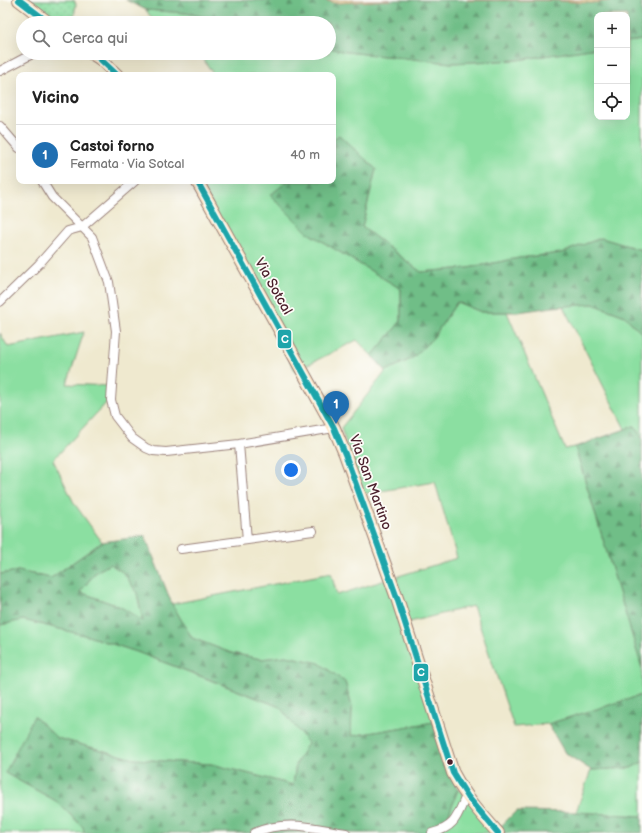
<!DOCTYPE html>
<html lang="it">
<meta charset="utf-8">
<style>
body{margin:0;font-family:"Balsamiq Sans",sans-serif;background:#f6f6f6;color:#222}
.controls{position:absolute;right:12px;top:12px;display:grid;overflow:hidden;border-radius:8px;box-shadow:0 4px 16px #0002}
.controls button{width:36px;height:36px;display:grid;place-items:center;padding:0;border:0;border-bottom:1px solid #e0e0e0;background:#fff;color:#222;font:20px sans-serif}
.you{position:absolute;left:291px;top:470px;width:14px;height:14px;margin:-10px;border:3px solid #fff;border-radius:50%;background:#1a73e8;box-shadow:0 0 0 6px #1a73e833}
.badge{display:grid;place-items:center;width:26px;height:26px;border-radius:50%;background:#1f6fb2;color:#fff;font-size:13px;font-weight:700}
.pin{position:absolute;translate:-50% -33px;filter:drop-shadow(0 1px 2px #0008)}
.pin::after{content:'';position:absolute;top:21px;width:14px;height:12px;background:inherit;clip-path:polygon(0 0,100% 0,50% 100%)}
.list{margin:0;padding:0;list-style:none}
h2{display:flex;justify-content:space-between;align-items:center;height:52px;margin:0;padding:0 16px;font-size:17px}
h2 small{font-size:13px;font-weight:400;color:#767676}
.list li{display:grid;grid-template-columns:26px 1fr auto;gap:12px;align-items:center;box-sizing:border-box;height:60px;padding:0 16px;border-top:1px solid #e0e0e0}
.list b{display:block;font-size:15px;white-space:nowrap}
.list p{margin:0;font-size:13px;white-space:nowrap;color:#767676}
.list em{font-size:13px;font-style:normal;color:#767676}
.icon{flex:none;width:22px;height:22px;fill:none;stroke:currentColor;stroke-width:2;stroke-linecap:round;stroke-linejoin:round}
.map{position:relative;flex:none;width:642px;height:833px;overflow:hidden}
.search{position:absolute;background:#fff;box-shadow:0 4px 16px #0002;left:16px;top:16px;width:320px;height:44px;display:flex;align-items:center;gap:10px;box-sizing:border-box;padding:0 14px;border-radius:22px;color:#767676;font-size:15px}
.panel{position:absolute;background:#fff;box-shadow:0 4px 16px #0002;left:16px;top:72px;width:320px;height:112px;border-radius:8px}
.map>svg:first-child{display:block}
</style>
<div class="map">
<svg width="642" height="833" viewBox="0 0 642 833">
<defs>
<pattern id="forest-firs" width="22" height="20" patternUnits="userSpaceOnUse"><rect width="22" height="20" fill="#70be87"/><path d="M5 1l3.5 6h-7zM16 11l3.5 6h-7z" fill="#5e9a6f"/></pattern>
<pattern id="sand-dots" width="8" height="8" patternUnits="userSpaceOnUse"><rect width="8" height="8" fill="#eeda9e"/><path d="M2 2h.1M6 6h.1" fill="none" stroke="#cebb88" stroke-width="1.8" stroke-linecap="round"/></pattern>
<pattern id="park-dots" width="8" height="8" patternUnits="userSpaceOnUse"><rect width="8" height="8" fill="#8bdfa1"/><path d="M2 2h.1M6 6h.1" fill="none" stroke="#79bf8b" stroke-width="1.8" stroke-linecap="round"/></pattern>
</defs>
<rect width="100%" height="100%" fill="#fdfcf7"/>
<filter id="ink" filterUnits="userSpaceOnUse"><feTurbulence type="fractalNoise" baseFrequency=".025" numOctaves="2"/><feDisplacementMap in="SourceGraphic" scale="8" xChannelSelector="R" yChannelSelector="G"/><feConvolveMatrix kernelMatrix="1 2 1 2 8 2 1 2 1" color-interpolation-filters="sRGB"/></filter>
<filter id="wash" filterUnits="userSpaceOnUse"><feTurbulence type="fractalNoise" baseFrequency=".012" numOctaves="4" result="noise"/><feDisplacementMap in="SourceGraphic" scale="16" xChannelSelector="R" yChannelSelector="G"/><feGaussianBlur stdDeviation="0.9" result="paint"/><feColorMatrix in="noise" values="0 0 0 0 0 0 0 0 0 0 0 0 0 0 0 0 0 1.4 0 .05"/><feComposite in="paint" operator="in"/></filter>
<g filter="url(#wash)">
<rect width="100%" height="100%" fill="#efe9cf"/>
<path fill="#8bdfa1" stroke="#6a7f66" d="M 146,10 L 186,13 L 233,23 L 155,23 Z
M 642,40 L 642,250 L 601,238 L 561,253 L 519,258 L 468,268 L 421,272 L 362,227 L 376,169 L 339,135 L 333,140 L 333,75 L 214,75 L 199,53 L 329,53 L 329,48 L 346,52 L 451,63 L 517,60 L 597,48 L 597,117 L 627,117 L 627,42 Z
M 199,181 L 288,181 L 282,187 L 308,233 L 401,289 L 401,321 L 372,356 L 357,340 L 295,371 L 224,227 Z
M 457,302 L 481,312 L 507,312 L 565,449 L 575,447 L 642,668 L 642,695 L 548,724 L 514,727 L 473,606 L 402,624 L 434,722 L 351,736 L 352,707 L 345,682 L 319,663 L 286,656 L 261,659 L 231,653 L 192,638 L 172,604 L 331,573 L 337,595 L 457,558 L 435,482 L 363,494 L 341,428 L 386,371 L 413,358 L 433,338 Z
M 593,304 L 625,316 L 642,334 L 642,438 L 634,426 L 625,429 L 563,306 Z
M 84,332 L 67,384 L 110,386 L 108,401 L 53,460 L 74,503 L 102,542 L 51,578 L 18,571 L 0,574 L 0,333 L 8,347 Z
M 110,564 L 124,573 L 137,593 L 143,622 L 121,607 L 80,592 L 96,572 Z
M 23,620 L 88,636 L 137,652 L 280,707 L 309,743 L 296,764 L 293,785 L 211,764 L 134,759 L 57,738 L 5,773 L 56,801 L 83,827 L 84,833 L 0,833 L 0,625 Z
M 642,762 L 642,816 L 576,812 L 591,770 L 631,768 Z
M 458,789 L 502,833 L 442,833 Z"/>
<path fill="url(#forest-firs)" stroke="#5d6e59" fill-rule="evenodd" d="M 126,0 L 325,0 L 336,3 L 390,0 L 549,0 L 591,3 L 616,0 L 642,0 L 642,40 L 627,42 L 627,15 L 597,15 L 597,48 L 517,60 L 451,63 L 346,52 L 329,48 L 329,23 L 233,23 L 186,13 L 146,10 Z
M 339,135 L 376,169 L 362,227 L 421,272 L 468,268 L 519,258 L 561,253 L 601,238 L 642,250 L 642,334 L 625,316 L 593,304 L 553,307 L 518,312 L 481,312 L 457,302 L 433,338 L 413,358 L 386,371 L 372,356 L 401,321 L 401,289 L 308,233 L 270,195 L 288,181 L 333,181 L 333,140 Z
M 634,426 L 642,438 L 642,668 L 575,447 Z
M 145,536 L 172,604 L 192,638 L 231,653 L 261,659 L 286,656 L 319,663 L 345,682 L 352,707 L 351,736 L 434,722 L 458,789 L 442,833 L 84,833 L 83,827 L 56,801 L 5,773 L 34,716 L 57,738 L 134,759 L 211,764 L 293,785 L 296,764 L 308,743 L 280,707 L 203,677 L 137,652 L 88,636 L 23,620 L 0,625 L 0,574 L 18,571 L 51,578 L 102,542 ZM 110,564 L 124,573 L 137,593 L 143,621 L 121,607 L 80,592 L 96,572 Z
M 642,695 L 642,762 L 631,768 L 591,770 L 565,753 L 548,724 Z
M 516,811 L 576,812 L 642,816 L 642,833 L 502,833 L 500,827 Z"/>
<path fill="url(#sand-dots)" stroke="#9c7c64" d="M 325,0 L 390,0 L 336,3 Z
M 467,0 L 616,0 L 591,3 L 549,0 Z"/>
<path fill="url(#park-dots)" stroke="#6a7f66" d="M 30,0 L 74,0 L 76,4 L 73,23 L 57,23 Z"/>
</g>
<g filter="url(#ink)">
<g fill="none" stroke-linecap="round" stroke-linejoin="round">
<g stroke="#9c847d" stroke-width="10">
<path id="street" d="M 0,71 L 34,53
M 0,126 L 19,148
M 42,181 L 52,197 L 92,237 L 109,282 L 116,331 L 111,400 L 115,416 L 132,438 L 146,448 L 153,451 L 166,452 L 239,444 L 334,428
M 0,302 L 39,264 L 68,231 L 82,227 L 135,181
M 239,444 L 247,540
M 181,549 L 313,531
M 254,833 C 286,819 313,828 346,833
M 432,833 C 456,827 457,816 466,796"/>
</g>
<g stroke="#9c847d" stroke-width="14">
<path id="secondary" d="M 19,0 L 49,23
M 91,53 L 99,58 L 117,75
M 197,181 L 334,428 L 345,454 L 397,598 L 453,773 C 465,796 481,814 498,833"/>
</g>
<use href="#street" stroke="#fff" stroke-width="8"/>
<use href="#secondary" stroke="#fde5c4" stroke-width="12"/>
<g stroke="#fdfcf7" stroke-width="9">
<path id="bus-1" d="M 19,0 L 49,23
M 91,53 L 99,58 L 117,75
M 197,181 L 334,428 L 345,454 L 397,598 L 453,773 L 468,797 L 498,833"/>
</g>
<use href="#bus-1" stroke="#1ea5aa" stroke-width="6"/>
</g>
</g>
<circle fill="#4a1f2b" stroke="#fdfcf7" stroke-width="1.5" cx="450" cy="762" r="3.5"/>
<g text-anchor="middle" stroke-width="3.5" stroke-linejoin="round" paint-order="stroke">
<g font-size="14" fill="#4a1f2b" stroke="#fdfcf7">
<text transform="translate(274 286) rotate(61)" y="5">Via Sotcal</text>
<text transform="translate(371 482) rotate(70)" y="5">Via San Martino</text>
</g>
</g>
<g stroke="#fdfcf7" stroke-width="1.5">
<rect x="277" y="329" width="15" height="20" rx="4" fill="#1ea5aa"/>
<rect x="413" y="663" width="16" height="19" rx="4" fill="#1ea5aa"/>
</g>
<g font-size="11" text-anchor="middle" font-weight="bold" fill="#fff">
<text x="285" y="343">C</text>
<text x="421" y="676">C</text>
</g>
</svg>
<div class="controls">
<button>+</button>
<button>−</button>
<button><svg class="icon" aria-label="locate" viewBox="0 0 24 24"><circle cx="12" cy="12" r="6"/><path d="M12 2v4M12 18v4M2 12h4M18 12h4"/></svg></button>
</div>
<div class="you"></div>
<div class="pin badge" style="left:336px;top:424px">1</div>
<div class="search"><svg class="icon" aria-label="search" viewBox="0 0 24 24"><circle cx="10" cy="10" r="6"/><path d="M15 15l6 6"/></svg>Cerca qui</div>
<section class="panel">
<h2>Vicino<small></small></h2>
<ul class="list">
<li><span class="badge">1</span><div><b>Castoi forno</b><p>Fermata · Via Sotcal</p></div><em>40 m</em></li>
</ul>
</section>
</div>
